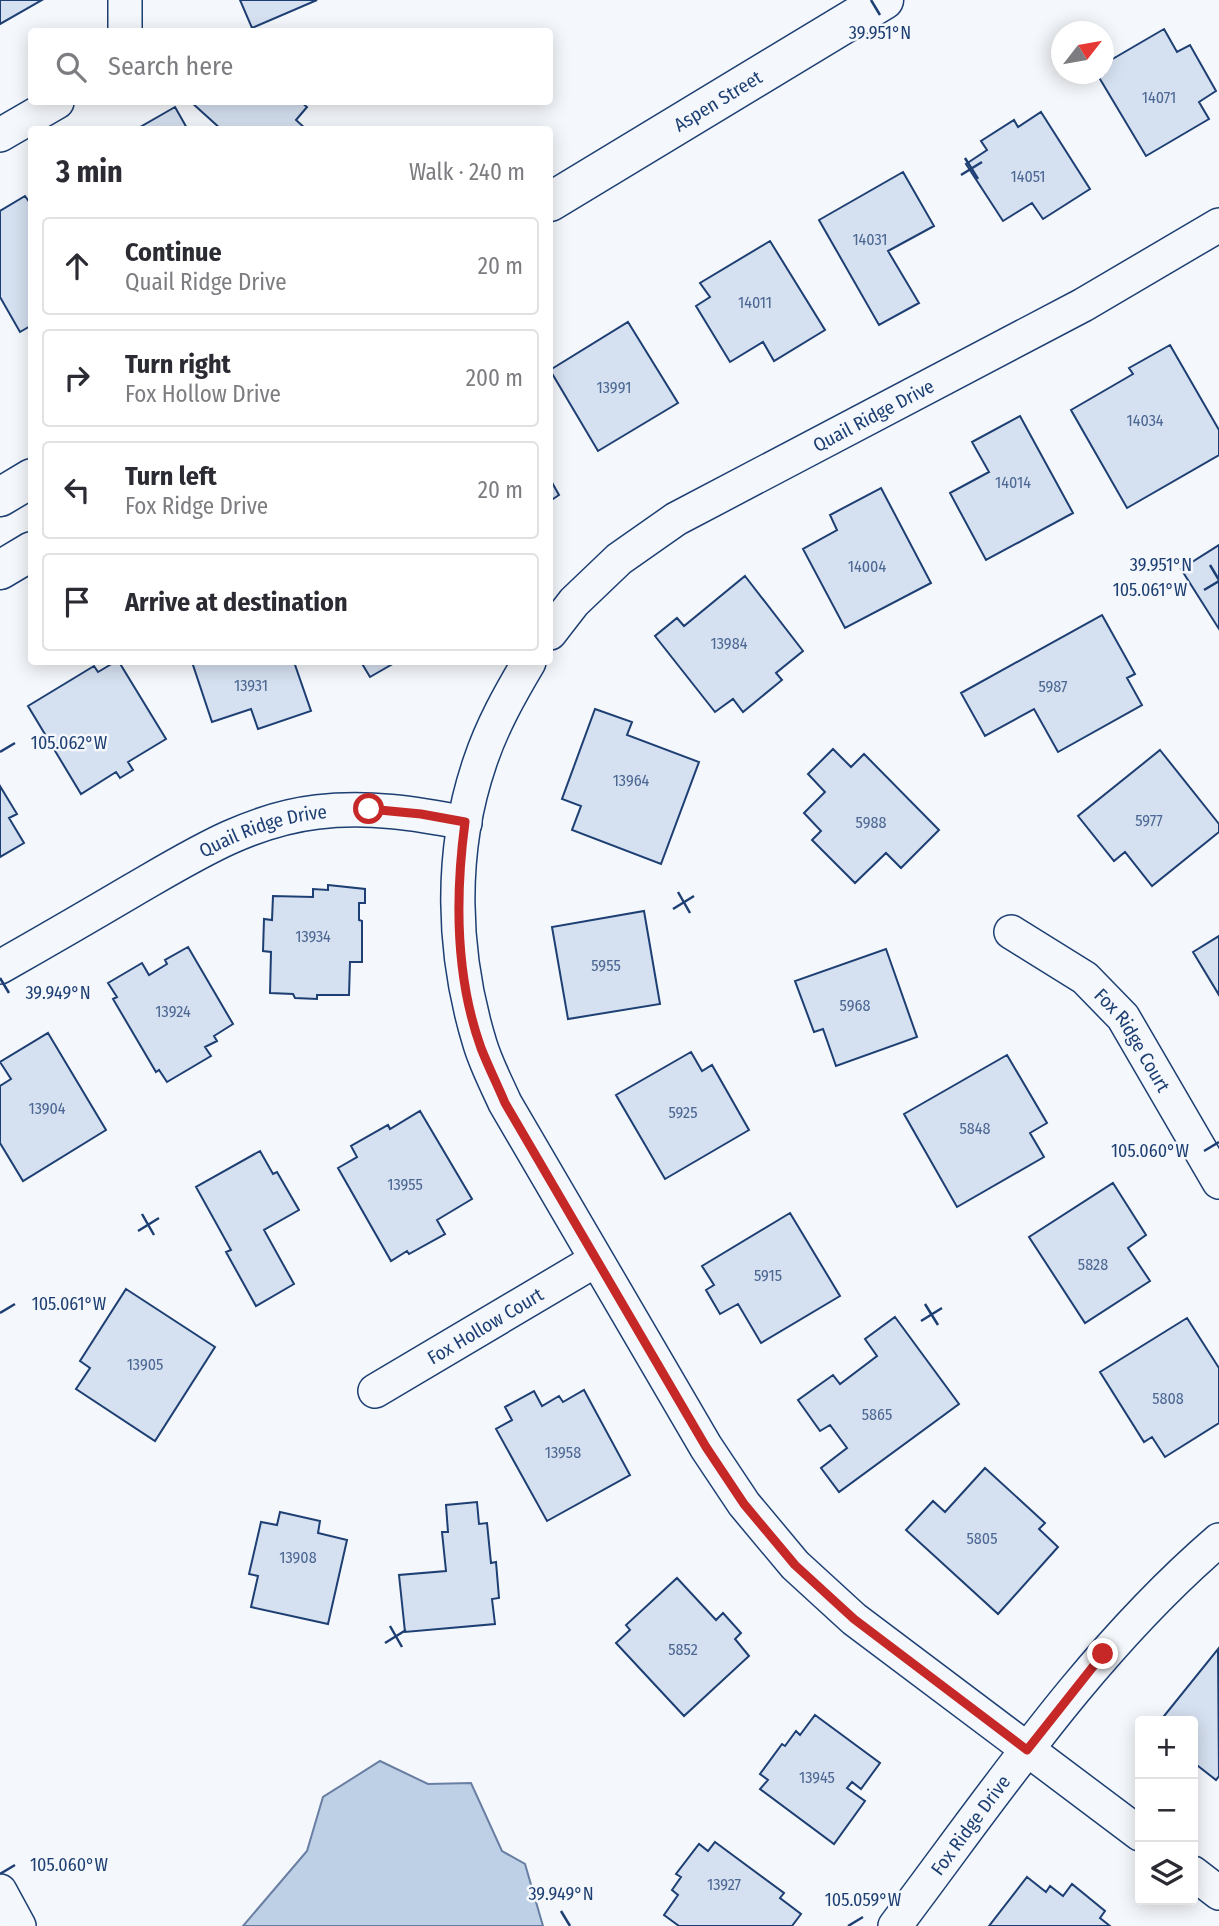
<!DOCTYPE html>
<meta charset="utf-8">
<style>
body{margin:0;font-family:"Fira Sans Condensed",sans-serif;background:#f2f2f3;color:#2b2b33}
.controls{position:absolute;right:21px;bottom:21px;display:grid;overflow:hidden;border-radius:7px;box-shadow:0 4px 18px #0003}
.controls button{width:63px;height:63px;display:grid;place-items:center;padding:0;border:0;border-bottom:2px solid #e1e1e2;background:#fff;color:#2b2b33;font:35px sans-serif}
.compass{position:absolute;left:1051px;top:21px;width:63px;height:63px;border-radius:50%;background:#fff;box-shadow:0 4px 18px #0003;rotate:59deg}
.stop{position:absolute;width:21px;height:21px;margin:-16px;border:5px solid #c62828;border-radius:50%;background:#fff}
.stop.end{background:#c62828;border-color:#fff;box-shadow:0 2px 7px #0008}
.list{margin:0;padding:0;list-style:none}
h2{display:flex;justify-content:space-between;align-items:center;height:91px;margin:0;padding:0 28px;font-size:30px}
h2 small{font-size:23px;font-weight:400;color:#7c7c81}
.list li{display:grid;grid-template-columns:46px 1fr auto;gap:21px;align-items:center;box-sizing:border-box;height:98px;margin:0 14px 14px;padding:0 14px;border:2px solid #e1e1e2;border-radius:7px}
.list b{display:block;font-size:26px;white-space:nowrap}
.list p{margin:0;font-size:23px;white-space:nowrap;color:#7c7c81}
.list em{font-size:23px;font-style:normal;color:#7c7c81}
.icon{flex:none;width:38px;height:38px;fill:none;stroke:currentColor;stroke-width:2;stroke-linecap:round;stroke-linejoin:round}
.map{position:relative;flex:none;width:1219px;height:1926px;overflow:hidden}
.search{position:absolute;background:#fff;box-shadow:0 4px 18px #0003;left:28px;top:28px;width:525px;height:77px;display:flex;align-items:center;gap:18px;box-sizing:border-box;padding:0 24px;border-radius:7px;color:#7c7c81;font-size:26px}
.panel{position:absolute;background:#fff;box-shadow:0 4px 18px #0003;left:28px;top:126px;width:525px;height:539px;border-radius:7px}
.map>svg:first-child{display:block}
</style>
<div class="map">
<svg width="1219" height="1926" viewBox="0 0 1219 1926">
<rect width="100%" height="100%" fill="#f4f7fb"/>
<path fill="#bed0e5" stroke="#687fa3" stroke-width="2" d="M 380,1761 L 428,1784 L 471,1783 L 502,1851 L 525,1864 L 543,1926 L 243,1926 L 307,1851 L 323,1797 Z"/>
<path fill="#d5e0f0" stroke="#1d3f73" stroke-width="2" d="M 0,0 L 42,0 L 0,24 Z
M 240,0 L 317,0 L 252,28 Z
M 1164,29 L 1177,52 L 1190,45 L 1216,91 L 1199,102 L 1209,119 L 1146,156 L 1097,74 L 1104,74 L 1104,64 Z
M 191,102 L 301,102 L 307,107 L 296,120 L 307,130 L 222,130 Z
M 175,107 L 188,130 L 135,130 Z
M 1041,112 L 1090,189 L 1043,219 L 1032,203 L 1003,221 L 966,164 L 987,150 L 981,141 L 1014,120 L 1018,127 Z
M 903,172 L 934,226 L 888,251 L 919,303 L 879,325 L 819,220 Z
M 25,196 L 32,206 L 32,325 L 20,332 L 0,297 L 0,211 Z
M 770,241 L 825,330 L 774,361 L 763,342 L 730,362 L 696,306 L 710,297 L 700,283 Z
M 628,322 L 678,403 L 598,451 L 550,370 Z
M 1170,345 L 1219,430 L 1219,455 L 1127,508 L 1071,410 L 1133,374 L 1129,368 Z
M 1020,416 L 1073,513 L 986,560 L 950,493 L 989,472 L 972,442 Z
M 550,479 L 559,495 L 550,501 Z
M 881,488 L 931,583 L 845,628 L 803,549 L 837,530 L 830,515 Z
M 1219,545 L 1219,629 L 1181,569 Z
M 745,576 L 803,651 L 776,673 L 782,680 L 743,712 L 733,699 L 715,712 L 655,636 L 677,618 L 684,626 Z
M 1102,615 L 1135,674 L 1127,678 L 1142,705 L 1058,752 L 1034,709 L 985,736 L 961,693 Z
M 115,662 L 119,662 L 166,739 L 128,762 L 133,770 L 120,778 L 116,772 L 81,794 L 28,706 L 94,666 L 98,672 Z
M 192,662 L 294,662 L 311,711 L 258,729 L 251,709 L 212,722 Z
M 361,662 L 396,662 L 370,677 Z
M 595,709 L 632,722 L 627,735 L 699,762 L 661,864 L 572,830 L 581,806 L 562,799 Z
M 833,749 L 851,767 L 864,754 L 939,830 L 901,868 L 886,853 L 855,883 L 812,840 L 821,831 L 804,813 L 825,792 L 808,774 Z
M 1160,750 L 1219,824 L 1219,832 L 1152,886 L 1125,852 L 1114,861 L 1078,816 Z
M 0,786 L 17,814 L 9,818 L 24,843 L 0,857 Z
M 328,885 L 365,889 L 365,903 L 359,903 L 359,920 L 362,921 L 362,962 L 350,962 L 349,995 L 317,995 L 317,999 L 295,998 L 293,994 L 270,993 L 271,952 L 263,951 L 264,919 L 272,920 L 273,896 L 313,897 L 313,889 L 328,890 Z
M 644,911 L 660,1004 L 568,1019 L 552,927 Z
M 1219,936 L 1219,995 L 1193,952 Z
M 188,947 L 233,1024 L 214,1036 L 217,1041 L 205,1047 L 211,1056 L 167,1082 L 159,1070 L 156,1072 L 113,999 L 117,997 L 108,983 L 142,963 L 149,975 L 167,964 L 165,960 Z
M 886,949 L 917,1037 L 836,1066 L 823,1029 L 814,1032 L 795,981 Z
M 48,1033 L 106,1130 L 23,1181 L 0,1143 L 0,1086 L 11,1079 L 0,1062 Z
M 691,1052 L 702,1071 L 712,1065 L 749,1130 L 665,1179 L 616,1095 Z
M 1007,1055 L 1047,1123 L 1030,1133 L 1044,1157 L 957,1207 L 904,1114 Z
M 420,1111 L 472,1199 L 437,1220 L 445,1234 L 409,1254 L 407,1251 L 391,1261 L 338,1168 L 357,1157 L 351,1146 L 388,1125 L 390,1129 Z
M 260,1151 L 273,1174 L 277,1172 L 299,1210 L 264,1230 L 294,1284 L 256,1306 L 226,1252 L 231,1250 L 196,1187 Z
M 1113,1183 L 1146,1235 L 1128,1248 L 1150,1281 L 1085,1323 L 1029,1237 Z
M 790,1213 L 840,1296 L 761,1343 L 738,1304 L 720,1314 L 706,1290 L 714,1285 L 702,1266 Z
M 126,1289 L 215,1347 L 155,1441 L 76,1389 L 90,1368 L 80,1361 Z
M 895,1317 L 959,1404 L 839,1492 L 821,1468 L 847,1448 L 830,1425 L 820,1431 L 798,1400 L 833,1375 L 840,1384 L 877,1356 L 865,1339 Z
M 1187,1318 L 1219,1368 L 1219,1423 L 1165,1457 L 1152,1437 L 1144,1442 L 1100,1372 Z
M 584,1390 L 630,1475 L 547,1521 L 496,1429 L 512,1420 L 505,1407 L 534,1391 L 542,1406 L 559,1396 L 563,1402 Z
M 985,1468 L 1045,1523 L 1039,1529 L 1058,1547 L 998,1614 L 906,1530 L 933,1501 L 945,1512 Z
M 477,1502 L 479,1524 L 487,1523 L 491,1563 L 496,1562 L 499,1598 L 492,1599 L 495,1624 L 405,1632 L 399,1575 L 446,1571 L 442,1532 L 448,1532 L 446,1505 Z
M 280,1512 L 320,1521 L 318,1533 L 347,1540 L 328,1624 L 251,1607 L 258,1576 L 249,1574 L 261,1522 L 277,1525 Z
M 677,1578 L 716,1620 L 723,1613 L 741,1633 L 735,1639 L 749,1656 L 684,1716 L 616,1643 L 630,1630 L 626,1625 Z
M 1218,1649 L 1219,1776 L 1216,1780 L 1193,1762 L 1193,1721 L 1160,1721 Z
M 815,1715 L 880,1763 L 861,1789 L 852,1782 L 847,1788 L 865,1801 L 834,1844 L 760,1789 L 768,1780 L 760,1774 L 782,1744 L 785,1746 L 796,1731 L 800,1735 Z
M 715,1842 L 784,1893 L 780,1898 L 801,1914 L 792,1926 L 679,1926 L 664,1915 L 678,1895 L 672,1890 L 681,1877 L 676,1874 L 699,1844 L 708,1851 Z
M 1027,1877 L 1046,1892 L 1050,1886 L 1063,1896 L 1072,1884 L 1105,1911 L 1100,1918 L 1110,1926 L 989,1926 Z"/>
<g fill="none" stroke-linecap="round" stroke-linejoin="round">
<g stroke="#1d3f73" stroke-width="36">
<g id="street">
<path d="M 125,32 L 125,0"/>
<path d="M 0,135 L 57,102"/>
<path id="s1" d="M 550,633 L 574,602 L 619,559 L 676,519 L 1083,305 L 1219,225"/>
<path d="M 529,662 C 510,694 492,726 480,762 C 449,852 452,953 480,1044 C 486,1064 496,1083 505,1103 L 706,1447 L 744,1504 L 795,1565 L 854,1619 L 1140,1834"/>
<path id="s2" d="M 1011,932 L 1085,978 L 1123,1017 L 1219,1182"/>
<path id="s3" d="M 0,967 C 44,942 89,916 133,890 C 192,856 248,820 317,812 C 367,806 415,813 465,823"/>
<path id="s4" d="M 375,1391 L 596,1260"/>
<path d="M 1193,1873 L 1219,1893"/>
<path d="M 0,1891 L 19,1926"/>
<path id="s5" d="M 895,1926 C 996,1792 1091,1650 1219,1540"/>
</g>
</g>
<g stroke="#1d3f73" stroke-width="41">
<g id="secondary">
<path id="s6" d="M 550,202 L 884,0"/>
<path d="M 0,497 L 32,478"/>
<path d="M 0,570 L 32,551"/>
</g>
</g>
<use href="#street" stroke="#f4f7fb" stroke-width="33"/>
<use href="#secondary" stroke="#f4f7fb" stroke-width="38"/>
</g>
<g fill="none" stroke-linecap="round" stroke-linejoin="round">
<path stroke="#c62828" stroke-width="9" d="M 369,809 L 421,814 L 465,822 C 455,897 455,976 481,1048 C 488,1066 497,1084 505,1103 L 706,1447 L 744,1504 L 795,1565 L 854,1619 L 1027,1750 L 1103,1654"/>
</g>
<path fill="none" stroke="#1d3f73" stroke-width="2.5" d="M 871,0 L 880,15M 965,158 L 978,179M 961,175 L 982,162M 1210,565 L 1219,580M 1204,590 L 1219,581M 0,752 L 15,743M 678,892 L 690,913M 673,909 L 694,896M 0,978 L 9,993M 1204,1151 L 1219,1142M 142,1214 L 154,1235M 138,1231 L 159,1218M 925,1304 L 938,1325M 0,1313 L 15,1304M 921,1321 L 942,1308M 390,1626 L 402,1647M 385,1643 L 406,1630M 0,1874 L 15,1865M 561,1911 L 570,1926M 848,1926 L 863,1917"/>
<g text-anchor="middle" stroke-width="5" stroke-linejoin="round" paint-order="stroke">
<g font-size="16" fill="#4b6792">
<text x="1159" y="103">14071</text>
<text x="1028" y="182">14051</text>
<text x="870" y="245">14031</text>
<text x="755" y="308">14011</text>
<text x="614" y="393">13991</text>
<text x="1145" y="426">14034</text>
<text x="1013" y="488">14014</text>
<text x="867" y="572">14004</text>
<text x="729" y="649">13984</text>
<text x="251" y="691">13931</text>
<text x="1053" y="692">5987</text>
<text x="631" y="786">13964</text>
<text x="1149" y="826">5977</text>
<text x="871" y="828">5988</text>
<text x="313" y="942">13934</text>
<text x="606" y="971">5955</text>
<text x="855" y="1011">5968</text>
<text x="173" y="1017">13924</text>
<text x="47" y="1114">13904</text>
<text x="683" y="1118">5925</text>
<text x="975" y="1134">5848</text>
<text x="405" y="1190">13955</text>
<text x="1093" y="1270">5828</text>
<text x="768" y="1281">5915</text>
<text x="145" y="1370">13905</text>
<text x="1168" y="1404">5808</text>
<text x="877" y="1420">5865</text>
<text x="563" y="1458">13958</text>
<text x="982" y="1544">5805</text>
<text x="298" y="1563">13908</text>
<text x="683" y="1655">5852</text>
<text x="817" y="1783">13945</text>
<text x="724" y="1890">13927</text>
</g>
<g font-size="19" fill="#1d3f73" stroke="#f4f7fb">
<text dy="7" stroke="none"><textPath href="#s6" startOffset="196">Aspen Street</textPath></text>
<text dy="7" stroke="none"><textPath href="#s1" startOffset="394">Quail Ridge Drive</textPath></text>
<text dy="7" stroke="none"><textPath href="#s3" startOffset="298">Quail Ridge Drive</textPath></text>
<text dy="7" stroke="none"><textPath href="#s2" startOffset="166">Fox Ridge Court</textPath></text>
<text dy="7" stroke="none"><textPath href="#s4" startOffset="128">Fox Hollow Court</textPath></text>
<text dy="7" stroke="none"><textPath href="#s5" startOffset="126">Fox Ridge Drive</textPath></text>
</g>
</g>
<g font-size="18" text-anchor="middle" fill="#1d3f73" stroke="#f4f7fb" stroke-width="5" stroke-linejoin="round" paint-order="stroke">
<text x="880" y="39">39.951°N</text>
<text x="1161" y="571">39.951°N</text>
<text x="1150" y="596">105.061°W</text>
<text x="69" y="749">105.062°W</text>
<text x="58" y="999">39.949°N</text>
<text x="1150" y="1157">105.060°W</text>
<text x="69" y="1310">105.061°W</text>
<text x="69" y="1871">105.060°W</text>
<text x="561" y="1900">39.949°N</text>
<text x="863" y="1906">105.059°W</text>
</g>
</svg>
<div class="controls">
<button>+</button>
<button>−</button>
<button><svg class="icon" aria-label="layers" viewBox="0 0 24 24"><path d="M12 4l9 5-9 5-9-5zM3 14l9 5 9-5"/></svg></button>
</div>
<svg class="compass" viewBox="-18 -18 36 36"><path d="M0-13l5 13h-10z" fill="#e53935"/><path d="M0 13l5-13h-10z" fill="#7c7c81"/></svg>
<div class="stop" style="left:369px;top:809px"></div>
<div class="stop end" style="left:1103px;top:1654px"></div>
<div class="search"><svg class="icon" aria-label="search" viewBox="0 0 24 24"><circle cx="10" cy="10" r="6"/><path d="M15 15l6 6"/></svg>Search here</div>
<section class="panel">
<h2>3 min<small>Walk · 240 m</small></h2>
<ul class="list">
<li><svg class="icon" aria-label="ahead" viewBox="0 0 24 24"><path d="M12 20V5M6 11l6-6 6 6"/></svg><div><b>Continue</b><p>Quail Ridge Drive</p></div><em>20 m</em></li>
<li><svg class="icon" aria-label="right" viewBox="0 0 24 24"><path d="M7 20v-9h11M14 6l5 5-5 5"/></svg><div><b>Turn right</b><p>Fox Hollow Drive</p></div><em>200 m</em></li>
<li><svg class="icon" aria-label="left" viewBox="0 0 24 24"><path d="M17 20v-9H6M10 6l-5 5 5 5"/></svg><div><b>Turn left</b><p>Fox Ridge Drive</p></div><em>20 m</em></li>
<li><svg class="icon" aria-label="arrive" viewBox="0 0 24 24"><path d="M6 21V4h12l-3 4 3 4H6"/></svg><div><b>Arrive at destination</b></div></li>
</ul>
</section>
</div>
